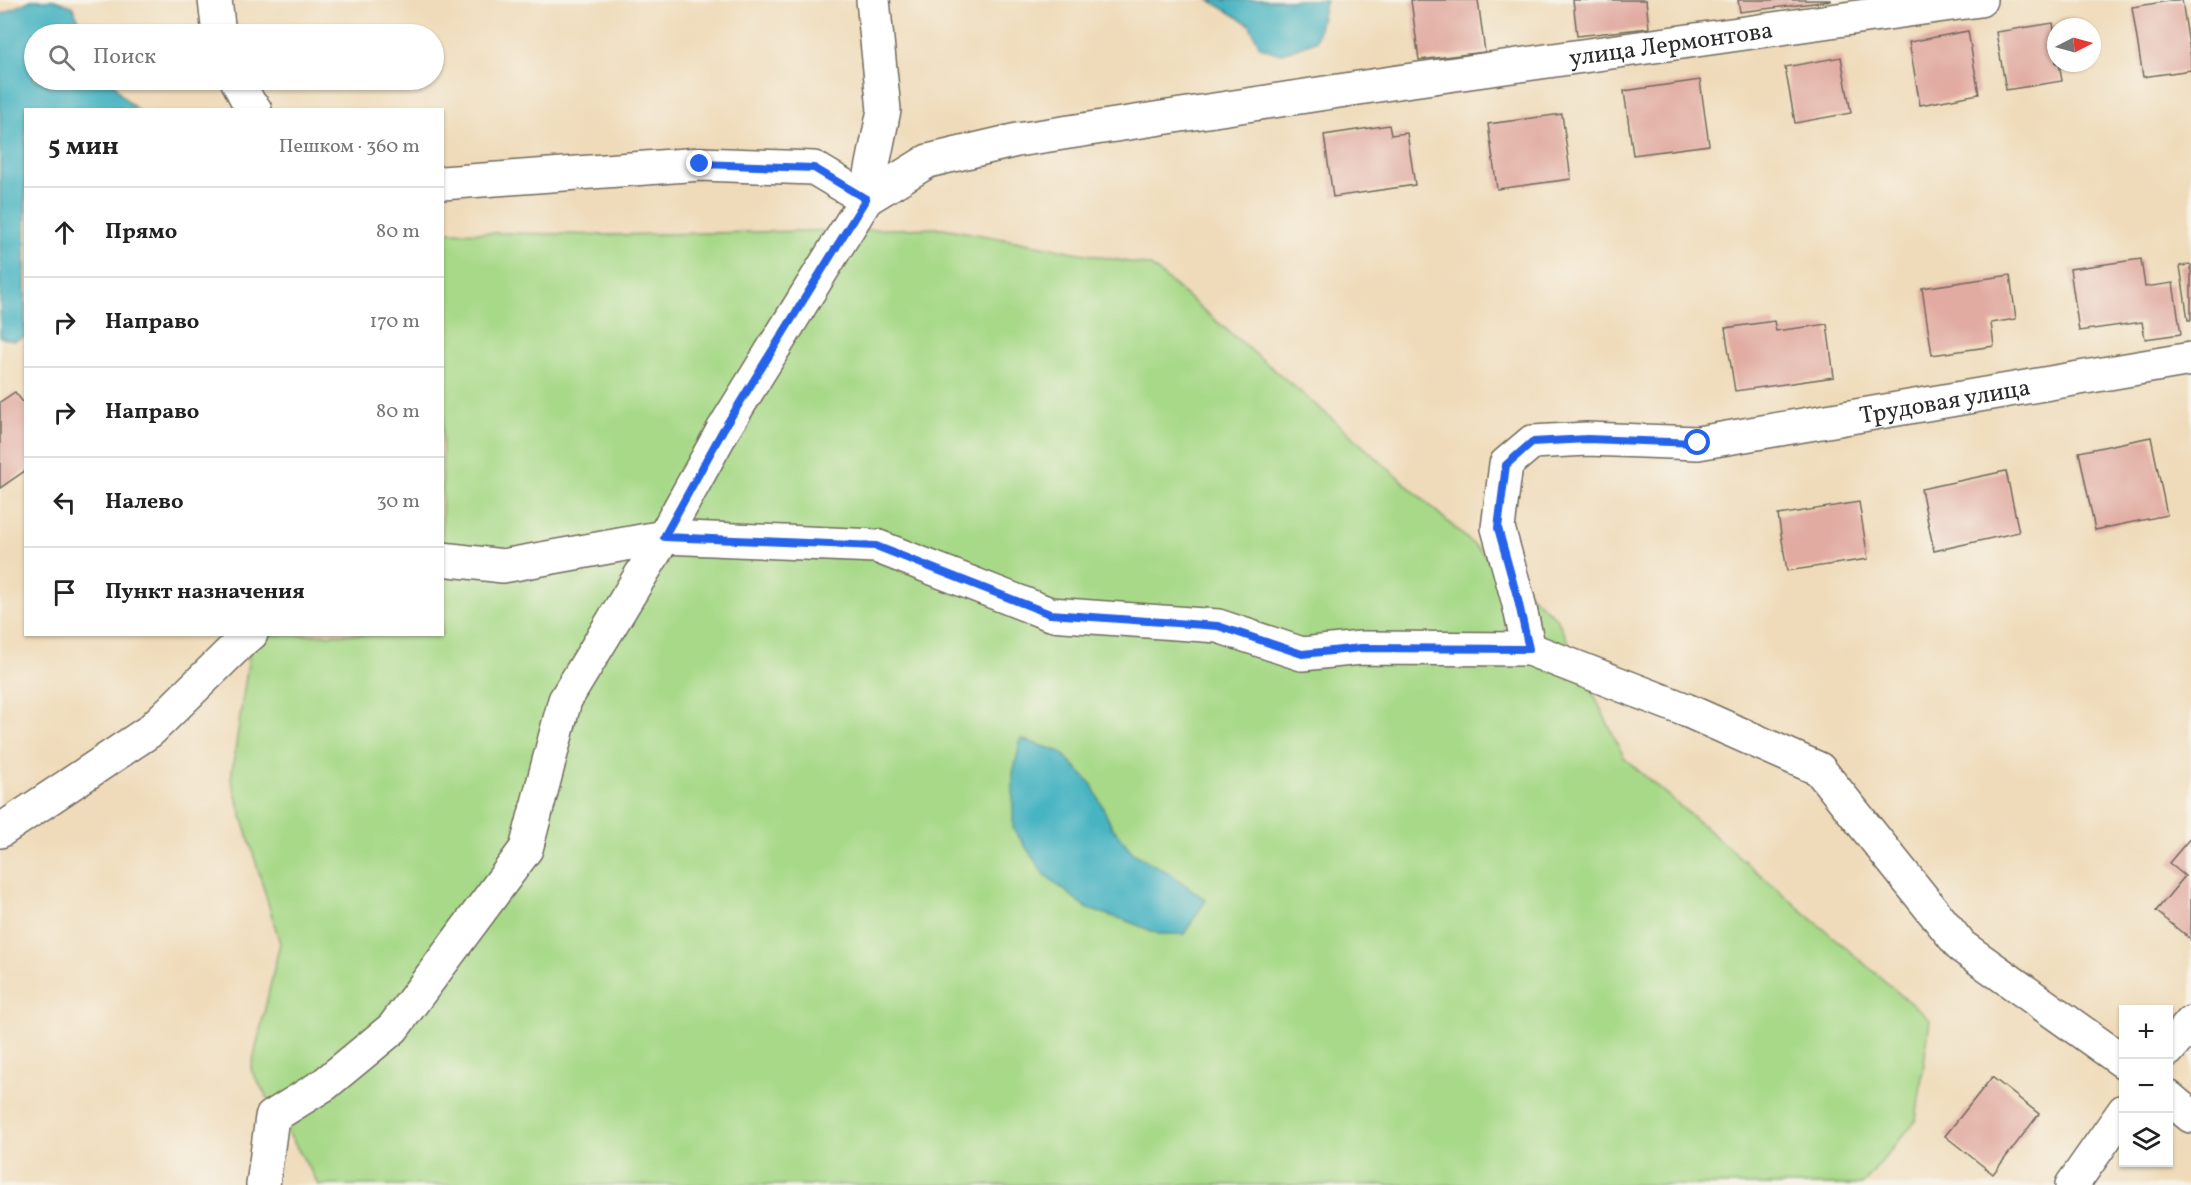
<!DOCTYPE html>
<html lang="ru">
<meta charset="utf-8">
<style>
body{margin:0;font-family:Vollkorn,serif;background:#f2f2f2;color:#222}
.controls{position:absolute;right:18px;bottom:18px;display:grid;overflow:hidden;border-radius:0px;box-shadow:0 2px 4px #0004}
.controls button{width:54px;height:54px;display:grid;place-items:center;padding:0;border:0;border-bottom:2px solid #e0e0e0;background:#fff;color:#222;font:30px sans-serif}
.compass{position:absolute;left:2047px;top:18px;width:54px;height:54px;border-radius:50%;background:#fff;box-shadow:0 2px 4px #0004;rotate:84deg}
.stop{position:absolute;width:18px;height:18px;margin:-14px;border:4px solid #2563eb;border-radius:50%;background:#fff}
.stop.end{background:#2563eb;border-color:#fff;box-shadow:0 2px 6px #0008}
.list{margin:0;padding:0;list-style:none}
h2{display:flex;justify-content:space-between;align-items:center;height:78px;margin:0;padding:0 24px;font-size:26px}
h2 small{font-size:20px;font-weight:400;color:#767676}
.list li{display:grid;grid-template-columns:39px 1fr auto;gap:18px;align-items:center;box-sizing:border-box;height:90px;padding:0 24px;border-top:2px solid #e0e0e0}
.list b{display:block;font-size:22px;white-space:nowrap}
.list em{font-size:20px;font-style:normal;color:#767676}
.icon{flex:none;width:33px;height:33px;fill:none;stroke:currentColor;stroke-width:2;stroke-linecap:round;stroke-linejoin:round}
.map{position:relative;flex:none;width:2191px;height:1185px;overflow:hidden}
.search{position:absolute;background:#fff;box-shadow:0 2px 4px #0004;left:24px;top:24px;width:420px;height:66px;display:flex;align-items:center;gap:15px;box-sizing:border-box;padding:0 21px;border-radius:33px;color:#767676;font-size:22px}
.panel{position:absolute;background:#fff;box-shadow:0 2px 4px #0004;left:24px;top:108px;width:420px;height:528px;border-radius:0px}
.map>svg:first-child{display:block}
</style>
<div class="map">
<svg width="2191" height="1185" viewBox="0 0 2191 1185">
<rect width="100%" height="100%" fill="#f7f3e8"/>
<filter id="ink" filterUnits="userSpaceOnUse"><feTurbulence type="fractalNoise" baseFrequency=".0167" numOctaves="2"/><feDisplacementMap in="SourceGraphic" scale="12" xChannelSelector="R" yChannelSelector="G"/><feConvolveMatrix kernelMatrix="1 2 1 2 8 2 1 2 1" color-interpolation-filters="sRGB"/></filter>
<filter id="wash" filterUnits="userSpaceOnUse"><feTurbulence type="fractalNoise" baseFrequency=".008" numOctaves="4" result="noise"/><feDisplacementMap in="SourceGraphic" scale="24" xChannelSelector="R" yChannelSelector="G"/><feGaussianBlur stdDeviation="1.35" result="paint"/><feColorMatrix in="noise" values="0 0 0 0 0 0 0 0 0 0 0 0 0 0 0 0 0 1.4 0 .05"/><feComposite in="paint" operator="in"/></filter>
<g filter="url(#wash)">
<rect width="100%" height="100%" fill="#efdbba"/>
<path fill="#a7d988" stroke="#69825a" stroke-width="1.5" d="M 943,228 L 1151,266 L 1337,423 L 1557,619 L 1625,759 L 1930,1020 L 1916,1120 L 1862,1185 L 319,1185 L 251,1070 L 280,943 L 231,779 L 252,635 L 442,634 L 443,232 L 613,235 Z"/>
<path fill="#46b4c2" stroke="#387076" stroke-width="1.5" d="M 31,0 L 54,0 L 72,6 L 86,34 L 34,34 L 34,80 L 112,80 L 122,96 L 136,109 L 26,110 L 25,337 L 13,341 L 0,337 L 0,15 Z
M 1209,0 L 1326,0 L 1316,41 L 1280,54 L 1260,47 L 1249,24 Z
M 1021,739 L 1061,752 L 1092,785 L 1112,827 L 1133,853 L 1169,873 L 1206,900 L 1184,934 L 1159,934 L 1125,920 L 1088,909 L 1044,874 L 1013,828 L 1013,773 Z"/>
<g id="blocks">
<path fill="#e1aba1" d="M 1411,0 L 1478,0 L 1485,52 L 1419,60 Z
M 1573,0 L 1646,0 L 1649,28 L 1577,36 Z
M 1738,0 L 1830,0 L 1830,1 L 1740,12 Z
M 2175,0 L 2182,0 L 2191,58 L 2191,70 L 2143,77 L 2132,7 Z
M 2053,23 L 2056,43 L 2056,63 L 2059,63 L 2062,81 L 2006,90 L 1996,32 Z
M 1968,31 L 1979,94 L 1920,105 L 1909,42 Z
M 1841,57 L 1851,113 L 1795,123 L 1785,67 Z
M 1700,80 L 1709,145 L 1633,155 L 1624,91 Z
M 1562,114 L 1571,179 L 1497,189 L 1488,124 Z
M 1389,125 L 1391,135 L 1407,133 L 1415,185 L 1333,197 L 1324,135 Z
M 2141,259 L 2145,287 L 2173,283 L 2181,334 L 2145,339 L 2142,322 L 2079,331 L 2070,269 Z
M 2191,265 L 2191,320 L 2188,320 L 2180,266 Z
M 2010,275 L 2016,319 L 1991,323 L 1994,346 L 1932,355 L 1922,288 Z
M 1774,321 L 1776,331 L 1827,324 L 1834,377 L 1735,391 L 1725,328 Z
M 15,392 L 26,406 L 26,470 L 0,488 L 0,402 Z
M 2151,437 L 2167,515 L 2095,530 L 2079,452 Z
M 2006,471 L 2019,532 L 1934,551 L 1921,489 Z
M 1859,502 L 1868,559 L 1787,571 L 1778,515 Z
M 2191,837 L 2191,940 L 2156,911 L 2185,876 L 2169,863 Z
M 1992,1077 L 2039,1114 L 1993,1174 L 1945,1136 Z"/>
</g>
</g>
<g filter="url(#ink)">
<use href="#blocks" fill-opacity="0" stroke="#70695d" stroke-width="1.5"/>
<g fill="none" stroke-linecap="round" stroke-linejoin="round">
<g stroke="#70695d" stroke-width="36">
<g id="street">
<path d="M 215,0 L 219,34"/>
<path d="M 237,80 L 250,105 L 255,110"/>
<path d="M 442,183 L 700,164 L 814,168 L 866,199"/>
<path id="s1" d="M 866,199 L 928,161 L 1017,140 L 1398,82 L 1980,0"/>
<path d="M 442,559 L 503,566 L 664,537 L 876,546 L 1050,614 L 1218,626 L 1302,654 L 1361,648 L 1529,649 L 1686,710 L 1819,769 L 1961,946 L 2124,1062"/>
<path id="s2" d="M 1529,649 L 1518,600 L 1498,528 L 1506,464 L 1532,442 L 1587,439 L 1698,443 L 2191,359"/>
<path d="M 0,831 L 150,731 L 246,637 L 251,634"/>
<path d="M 2168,1050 L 2191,1023"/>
<path d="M 2168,1097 L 2191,1116"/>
<path d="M 263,1185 L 272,1117 L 325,1084 L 393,1028 L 526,849 L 565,700 L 664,537 L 723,430 L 866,199 L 884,110 L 873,0"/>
<path d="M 2072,1185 L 2124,1111"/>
</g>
</g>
<use href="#street" stroke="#fff" stroke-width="33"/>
</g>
</g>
<g fill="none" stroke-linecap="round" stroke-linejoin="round" filter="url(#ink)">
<path stroke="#2563eb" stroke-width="8" d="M 700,164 L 814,168 L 866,199 L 723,430 L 664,537 L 876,546 L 1050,614 L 1218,626 L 1302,654 L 1361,648 L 1529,649 L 1518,600 L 1498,528 L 1506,465 L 1532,442 L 1587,439 L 1698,443"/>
</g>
<g text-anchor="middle" stroke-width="4.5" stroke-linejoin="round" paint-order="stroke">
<g font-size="24" fill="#2b2b2b" stroke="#f7f3e8">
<text dy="8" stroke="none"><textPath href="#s1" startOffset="825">улица Лермонтова</textPath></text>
<text dy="8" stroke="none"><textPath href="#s2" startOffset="640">Трудовая улица</textPath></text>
</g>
</g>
</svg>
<div class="controls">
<button>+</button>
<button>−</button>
<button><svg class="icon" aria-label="layers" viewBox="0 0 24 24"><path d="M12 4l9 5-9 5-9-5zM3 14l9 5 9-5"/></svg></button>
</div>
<svg class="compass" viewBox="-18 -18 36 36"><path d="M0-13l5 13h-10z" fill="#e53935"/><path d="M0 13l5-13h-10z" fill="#767676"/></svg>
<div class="stop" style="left:1698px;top:443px"></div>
<div class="stop end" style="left:700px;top:164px"></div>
<div class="search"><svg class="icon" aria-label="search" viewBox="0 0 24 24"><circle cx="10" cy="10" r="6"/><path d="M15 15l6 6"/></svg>Поиск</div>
<section class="panel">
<h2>5 мин<small>Пешком · 360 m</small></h2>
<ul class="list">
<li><svg class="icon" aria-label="ahead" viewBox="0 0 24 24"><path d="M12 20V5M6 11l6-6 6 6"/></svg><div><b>Прямо</b></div><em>80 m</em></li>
<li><svg class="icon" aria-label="right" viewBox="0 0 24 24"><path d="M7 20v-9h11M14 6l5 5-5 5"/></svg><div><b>Направо</b></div><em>170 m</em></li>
<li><svg class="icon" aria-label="right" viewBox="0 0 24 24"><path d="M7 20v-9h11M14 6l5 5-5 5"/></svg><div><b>Направо</b></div><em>80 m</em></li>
<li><svg class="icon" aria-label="left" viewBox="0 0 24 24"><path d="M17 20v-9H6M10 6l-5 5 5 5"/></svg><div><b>Налево</b></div><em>30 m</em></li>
<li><svg class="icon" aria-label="arrive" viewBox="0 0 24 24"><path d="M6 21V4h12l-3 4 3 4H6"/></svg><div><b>Пункт назначения</b></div></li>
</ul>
</section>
</div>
